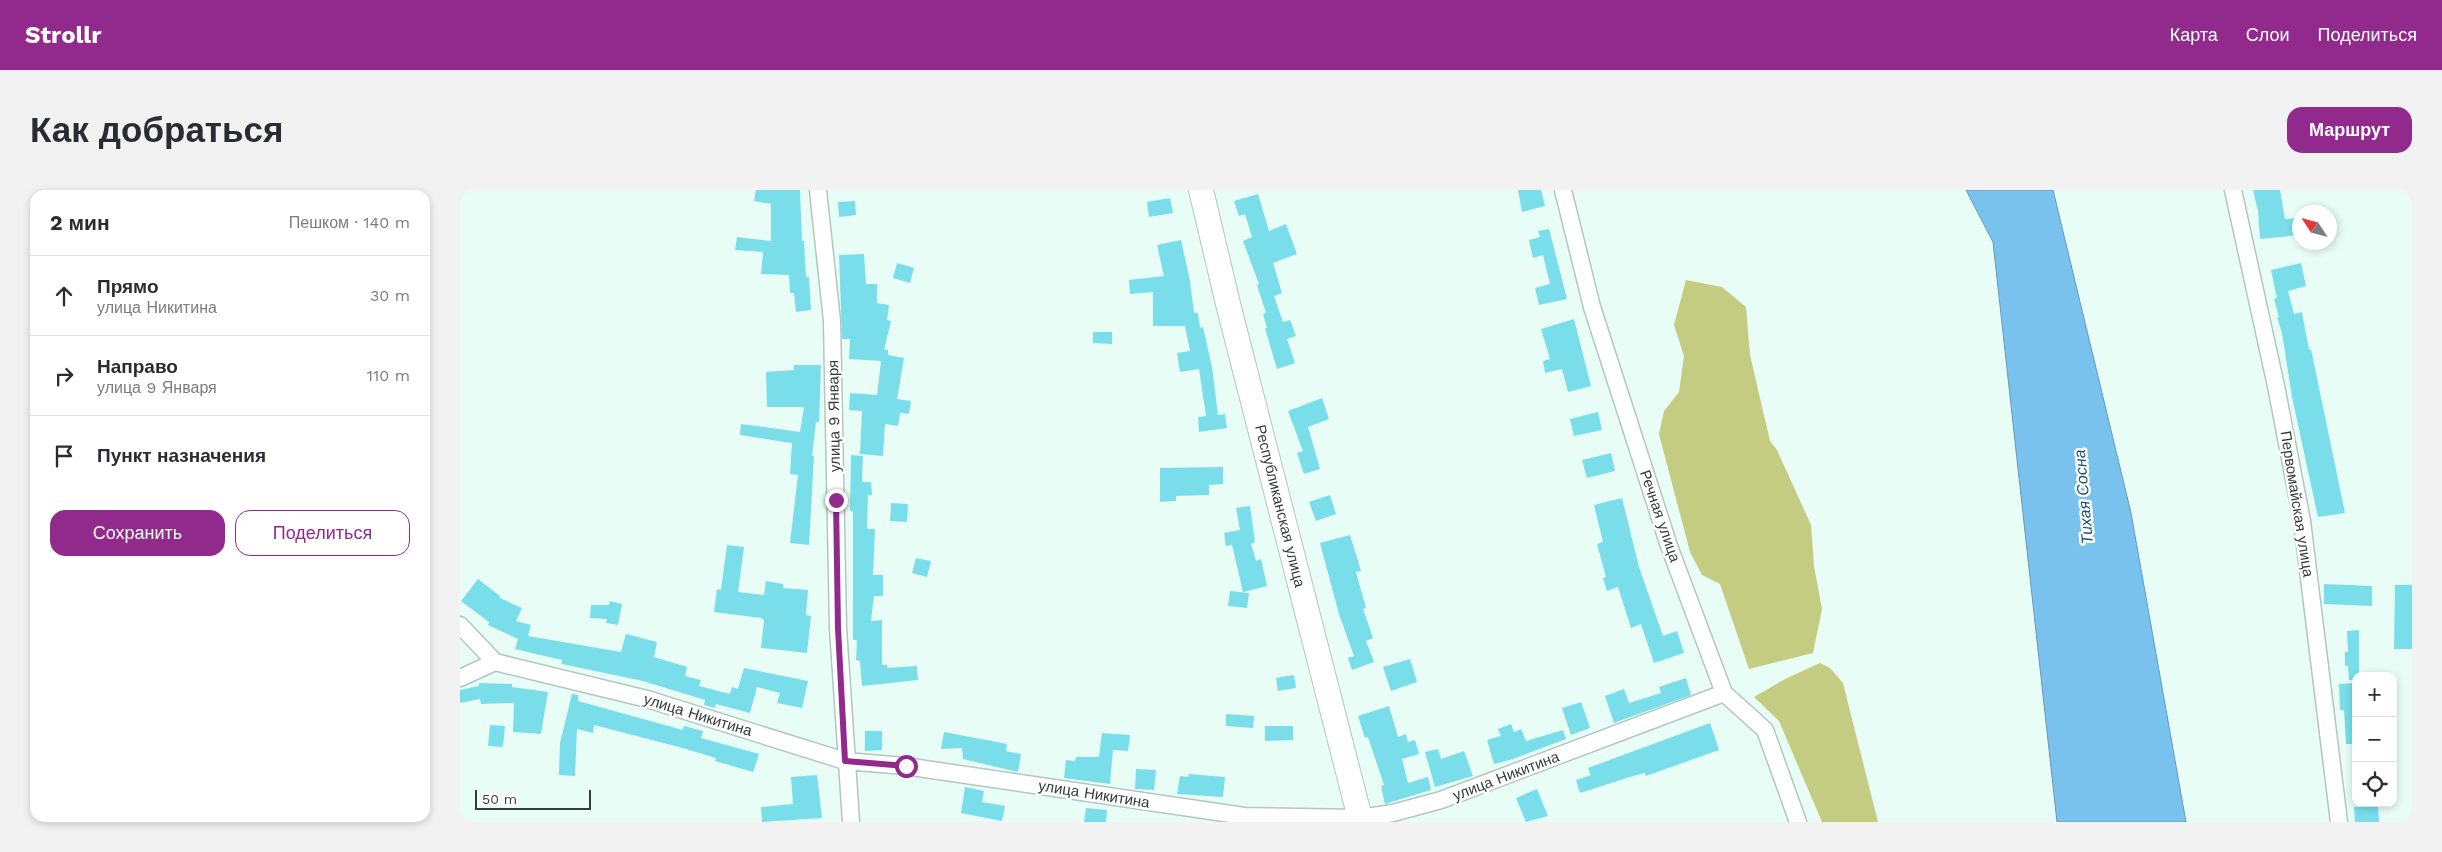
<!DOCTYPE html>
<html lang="ru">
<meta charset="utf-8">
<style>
body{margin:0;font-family:"Work Sans",sans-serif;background:#f2f2f3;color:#2b2b33}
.controls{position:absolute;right:15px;bottom:15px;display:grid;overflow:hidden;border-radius:10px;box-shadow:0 2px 8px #0003}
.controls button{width:45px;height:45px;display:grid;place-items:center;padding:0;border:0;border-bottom:1px solid #e1e1e2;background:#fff;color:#2b2b33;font:25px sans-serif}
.compass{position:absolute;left:1832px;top:15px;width:45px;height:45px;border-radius:50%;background:#fff;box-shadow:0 2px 8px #0003;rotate:306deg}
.scale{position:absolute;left:15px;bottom:12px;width:116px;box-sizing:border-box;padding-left:5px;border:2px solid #343c3a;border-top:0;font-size:14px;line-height:18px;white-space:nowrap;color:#343c3a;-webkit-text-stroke:4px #fff;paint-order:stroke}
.stop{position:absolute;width:15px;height:15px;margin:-11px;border:4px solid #922a8e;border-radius:50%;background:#fff}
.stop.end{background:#922a8e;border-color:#fff;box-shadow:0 1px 5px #0008}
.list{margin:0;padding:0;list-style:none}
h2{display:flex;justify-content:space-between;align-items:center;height:65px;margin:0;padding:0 20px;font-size:21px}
h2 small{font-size:16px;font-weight:400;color:#7c7c81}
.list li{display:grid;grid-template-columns:32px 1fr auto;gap:15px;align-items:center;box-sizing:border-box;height:80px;padding:0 20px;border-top:1px solid #e1e1e2}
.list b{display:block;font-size:19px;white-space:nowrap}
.list p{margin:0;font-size:16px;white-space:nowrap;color:#7c7c81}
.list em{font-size:16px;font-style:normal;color:#7c7c81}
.actions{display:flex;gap:10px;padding:15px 20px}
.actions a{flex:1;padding:11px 0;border:1px solid #922a8e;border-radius:15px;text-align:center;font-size:18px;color:#922a8e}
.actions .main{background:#922a8e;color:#fff}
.icon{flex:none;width:28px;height:28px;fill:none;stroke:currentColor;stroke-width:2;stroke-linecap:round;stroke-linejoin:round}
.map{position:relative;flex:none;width:1952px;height:632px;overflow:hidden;border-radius:15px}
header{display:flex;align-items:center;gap:30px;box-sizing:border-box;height:70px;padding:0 25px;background:#922a8e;color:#fff}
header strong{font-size:24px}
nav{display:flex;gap:28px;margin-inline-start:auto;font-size:18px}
.intro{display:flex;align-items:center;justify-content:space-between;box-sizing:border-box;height:120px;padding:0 30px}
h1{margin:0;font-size:35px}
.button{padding:12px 22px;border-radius:15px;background:#922a8e;color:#fff;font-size:18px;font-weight:700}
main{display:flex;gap:30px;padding:0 30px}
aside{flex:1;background:#fff;border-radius:15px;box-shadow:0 2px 8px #0003}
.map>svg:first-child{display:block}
</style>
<header>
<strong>Strollr</strong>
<nav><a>Карта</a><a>Слои</a><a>Поделиться</a></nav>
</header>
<div class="intro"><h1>Как добраться</h1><a class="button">Маршрут</a></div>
<main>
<aside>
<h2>2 мин<small>Пешком · 140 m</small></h2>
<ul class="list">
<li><svg class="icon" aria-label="ahead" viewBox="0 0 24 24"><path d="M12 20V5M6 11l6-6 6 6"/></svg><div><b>Прямо</b><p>улица Никитина</p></div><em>30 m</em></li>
<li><svg class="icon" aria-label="right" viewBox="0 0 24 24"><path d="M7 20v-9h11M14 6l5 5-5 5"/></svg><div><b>Направо</b><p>улица 9 Января</p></div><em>110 m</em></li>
<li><svg class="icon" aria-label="arrive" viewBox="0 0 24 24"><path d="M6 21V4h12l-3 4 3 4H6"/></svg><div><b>Пункт назначения</b></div></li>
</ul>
<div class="actions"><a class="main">Сохранить</a><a>Поделиться</a></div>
</aside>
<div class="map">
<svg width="1952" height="632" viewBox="0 0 1952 632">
<rect width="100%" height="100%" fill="#e9fdf7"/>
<path fill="#c4cc82" d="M 1226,90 L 1262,97 L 1286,117 L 1290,165 L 1310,251 L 1317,260 L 1351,335 L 1354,376 L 1362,419 L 1353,463 L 1289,479 L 1260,394 L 1242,385 L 1230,362 L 1199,244 L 1204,221 L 1219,202 L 1224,166 L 1214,135 Z
M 1360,473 L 1370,478 L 1383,493 L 1418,632 L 1362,632 L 1319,531 L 1294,507 L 1325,489 Z"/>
<path fill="#7ac2ee" stroke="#659ab8" d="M 1506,0 L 1593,0 L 1671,323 L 1726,632 L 1597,632 L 1533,52 Z"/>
<path fill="#79deea" d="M 296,0 L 340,0 L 342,51 L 344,51 L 346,87 L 349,87 L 351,120 L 336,122 L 334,103 L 330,103 L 329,85 L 301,84 L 303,62 L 275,60 L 277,47 L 311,51 L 311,14 L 294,11 Z
M 1058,0 L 1081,0 L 1085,16 L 1062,22 Z
M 1793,0 L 1820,0 L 1825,29 L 1837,28 L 1839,45 L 1800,49 L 1798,21 Z
M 798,4 L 809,41 L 826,34 L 837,64 L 813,73 L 822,103 L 814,106 L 823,132 L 830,130 L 836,146 L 827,149 L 835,173 L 817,179 L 805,138 L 807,138 L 803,124 L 806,123 L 797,95 L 799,94 L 783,51 L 792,47 L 785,24 L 779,26 L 774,11 Z
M 710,8 L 713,23 L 689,27 L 687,12 Z
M 395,11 L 396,25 L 379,27 L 378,12 Z
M 1089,39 L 1107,109 L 1079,115 L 1075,98 L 1090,94 L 1083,65 L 1073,68 L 1069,50 L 1080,47 L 1078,41 Z
M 721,50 L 730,91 L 734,123 L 738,123 L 740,138 L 743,137 L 752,177 L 758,225 L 765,224 L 767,238 L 739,242 L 738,227 L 746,226 L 739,179 L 720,182 L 717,163 L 730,161 L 725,136 L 693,136 L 693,102 L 670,104 L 669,90 L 704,86 L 697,55 Z
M 404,64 L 406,94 L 417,94 L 417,113 L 429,115 L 427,130 L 431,131 L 424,160 L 428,160 L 428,165 L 444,168 L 437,209 L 451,211 L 449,224 L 440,223 L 438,236 L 425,234 L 423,266 L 400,264 L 402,221 L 389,220 L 390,203 L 417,205 L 421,171 L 389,169 L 390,149 L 382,149 L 379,65 Z
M 437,73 L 454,78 L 450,93 L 433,88 Z
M 1841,73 L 1846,96 L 1828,101 L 1834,124 L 1842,122 L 1849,160 L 1851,159 L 1885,323 L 1858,327 L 1832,207 L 1822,143 L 1817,127 L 1819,127 L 1814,109 L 1817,108 L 1811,80 Z
M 1114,129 L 1131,196 L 1108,202 L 1102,179 L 1085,183 L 1083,171 L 1090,169 L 1081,139 Z
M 633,142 L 652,142 L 652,154 L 633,153 Z
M 334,175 L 361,175 L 359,232 L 356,232 L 352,266 L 354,266 L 349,355 L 330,353 L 338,285 L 330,284 L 332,253 L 280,245 L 281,234 L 340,242 L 344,217 L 307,217 L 306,182 L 334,180 Z
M 862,208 L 869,229 L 848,237 L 860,279 L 844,284 L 837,263 L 843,261 L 828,221 Z
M 1138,222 L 1142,240 L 1114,246 L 1110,229 Z
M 1151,263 L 1155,281 L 1127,288 L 1122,270 Z
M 391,265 L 403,266 L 402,292 L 411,292 L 412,305 L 408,305 L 407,339 L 415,339 L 413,385 L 423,385 L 423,406 L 414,406 L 411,431 L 422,430 L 422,475 L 427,475 L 427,478 L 457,476 L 458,490 L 402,496 L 400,471 L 396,470 L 397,450 L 393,450 L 393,321 L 390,321 Z
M 763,277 L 763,294 L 749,295 L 749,305 L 716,306 L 716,311 L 700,312 L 700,278 Z
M 870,305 L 876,324 L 856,331 L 849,312 Z
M 1162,308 L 1179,377 L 1203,446 L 1217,441 L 1224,463 L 1194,473 L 1181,434 L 1171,438 L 1158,397 L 1147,401 L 1143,388 L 1146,387 L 1137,354 L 1143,352 L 1134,315 Z
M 431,313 L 448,314 L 447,332 L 430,331 Z
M 790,316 L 795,352 L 791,354 L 796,371 L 801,369 L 807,396 L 783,402 L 772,355 L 766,356 L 764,343 L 780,340 L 776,318 Z
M 890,345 L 901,381 L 896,382 L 906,418 L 903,419 L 913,448 L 906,451 L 914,472 L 892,480 L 888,468 L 894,466 L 879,424 L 860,353 Z
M 267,355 L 284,357 L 278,402 L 304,405 L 306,391 L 323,394 L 323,398 L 348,400 L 346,425 L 351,426 L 347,463 L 301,458 L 304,430 L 301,428 L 254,422 L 257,399 L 261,400 Z
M 456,368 L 471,371 L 467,387 L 452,383 Z
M 18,389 L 40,406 L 40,408 L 62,418 L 56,431 L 71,435 L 68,446 L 161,462 L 166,444 L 197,452 L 194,467 L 227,477 L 225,486 L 241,490 L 239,496 L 270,504 L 272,497 L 278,499 L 284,478 L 348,491 L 342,518 L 317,513 L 320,503 L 297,497 L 290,523 L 256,514 L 255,518 L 244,515 L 245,510 L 183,491 L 102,474 L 102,470 L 55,459 L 58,449 L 28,435 L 29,432 L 1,411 Z
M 1864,394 L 1912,396 L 1912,416 L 1864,414 Z
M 1935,395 L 1952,395 L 1952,459 L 1934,459 Z
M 770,401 L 789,403 L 787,418 L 768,416 Z
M 150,411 L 162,414 L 158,435 L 146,433 L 147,429 L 130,428 L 131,415 L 149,415 Z
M 1899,440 L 1899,486 L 1896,486 L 1896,490 L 1889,490 L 1888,476 L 1885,476 L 1885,462 L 1888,462 L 1887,441 Z
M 950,469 L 957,492 L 931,501 L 923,477 Z
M 834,485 L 836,498 L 818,501 L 816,488 Z
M 1226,488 L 1231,505 L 1154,533 L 1145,506 L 1164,499 L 1169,513 L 1201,503 L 1199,497 Z
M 19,493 L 52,494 L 52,497 L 88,502 L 81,544 L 53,542 L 54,513 L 21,514 L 20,509 L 0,513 L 0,500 L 19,496 Z
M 1896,493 L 1896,554 L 1886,554 L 1884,520 L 1880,520 L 1879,494 Z
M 112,504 L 118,505 L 118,511 L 223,540 L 224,536 L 243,541 L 241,548 L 299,564 L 293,582 L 255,571 L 256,568 L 219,557 L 134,535 L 133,543 L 117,539 L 115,586 L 99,585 L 100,553 Z
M 1121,512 L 1130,538 L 1111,545 L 1102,518 Z
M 929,516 L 938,547 L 946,544 L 948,552 L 955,550 L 959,564 L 942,569 L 948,593 L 968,587 L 971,600 L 925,614 L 921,596 L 924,595 L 908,547 L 905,548 L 898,526 Z
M 766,524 L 794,526 L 793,538 L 766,536 Z
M 1250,533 L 1259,560 L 1186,586 L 1185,583 L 1170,587 L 1120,603 L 1116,590 L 1131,585 L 1128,578 Z
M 1051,534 L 1054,542 L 1061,539 L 1066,551 L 1103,540 L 1106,549 L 1050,570 L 1034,574 L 1027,550 L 1041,546 L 1038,539 Z
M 30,535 L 45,536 L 43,557 L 28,556 Z
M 805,536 L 833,536 L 833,550 L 805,551 Z
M 405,541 L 422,541 L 422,560 L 405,561 Z
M 484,542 L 547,554 L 546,561 L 561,564 L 558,582 L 503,569 L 502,558 L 481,559 Z
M 642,543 L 670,545 L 668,561 L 653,560 L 650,594 L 604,588 L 606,570 L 615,571 L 616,567 L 639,567 Z
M 978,559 L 981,569 L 1004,561 L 1013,586 L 975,597 L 965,562 Z
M 676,579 L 696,580 L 694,600 L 675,599 Z
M 729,584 L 765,587 L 763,607 L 717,604 L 720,586 L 728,587 Z
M 357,585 L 362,628 L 302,632 L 301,617 L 333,614 L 331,587 Z
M 505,597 L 524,601 L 522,612 L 545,616 L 542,631 L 501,623 Z
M 1077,599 L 1088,626 L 1066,632 L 1056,608 Z
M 1918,616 L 1919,632 L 1895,632 L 1894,617 Z
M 626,618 L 647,620 L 646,632 L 624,632 Z"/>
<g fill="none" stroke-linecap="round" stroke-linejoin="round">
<g stroke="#b3c6c1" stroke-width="19">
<path id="street" d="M 358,0 L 372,131 L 378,438 L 391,632
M 1103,0 L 1132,117 L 1209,356 L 1264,503 L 1305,540 L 1338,632
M 1773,0 L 1816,196 L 1842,331 L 1879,632
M 0,435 L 35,472
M 0,488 L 35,472 L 187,509 L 385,571 L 445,576 L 784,626 L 900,628 L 933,623 L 981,610 L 1264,503"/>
</g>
<g stroke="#b3c6c1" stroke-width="26">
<path id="secondary" d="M 741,0 L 769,118 L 901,632"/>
</g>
<use href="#street" stroke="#fff" stroke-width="16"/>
<use href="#secondary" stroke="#fff" stroke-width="24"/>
</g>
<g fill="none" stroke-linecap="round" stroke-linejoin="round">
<path stroke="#922a8e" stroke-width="6" d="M 376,310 L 378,438 L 385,571 L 446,576"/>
</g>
<g text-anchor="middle" stroke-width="5" stroke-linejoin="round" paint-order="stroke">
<g font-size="15" fill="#343c3a" stroke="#fff">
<text transform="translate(374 226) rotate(-91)" y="5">улица 9 Января</text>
<text transform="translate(1837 314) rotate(81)" y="5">Первомайская улица</text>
<text transform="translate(820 316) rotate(76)" y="5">Республиканская улица</text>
<text transform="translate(1200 326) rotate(71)" y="5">Речная улица</text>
<text transform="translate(238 525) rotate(17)" y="5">улица Никитина</text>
<text transform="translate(1046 586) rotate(-21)" y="5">улица Никитина</text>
<text transform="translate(634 604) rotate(9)" y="5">улица Никитина</text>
</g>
<g font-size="16" font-style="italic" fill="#1c5371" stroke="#fff">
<text transform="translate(1623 307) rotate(-95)" y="6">Тихая Сосна</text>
</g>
</g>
</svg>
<div class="controls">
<button>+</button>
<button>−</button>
<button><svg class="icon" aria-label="locate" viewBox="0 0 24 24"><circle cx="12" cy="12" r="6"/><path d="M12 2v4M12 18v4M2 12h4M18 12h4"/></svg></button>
</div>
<svg class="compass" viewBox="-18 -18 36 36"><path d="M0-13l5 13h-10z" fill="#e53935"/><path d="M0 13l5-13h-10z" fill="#7c7c81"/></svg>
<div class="scale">50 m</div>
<div class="stop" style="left:446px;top:576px"></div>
<div class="stop end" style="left:376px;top:310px"></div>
</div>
</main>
